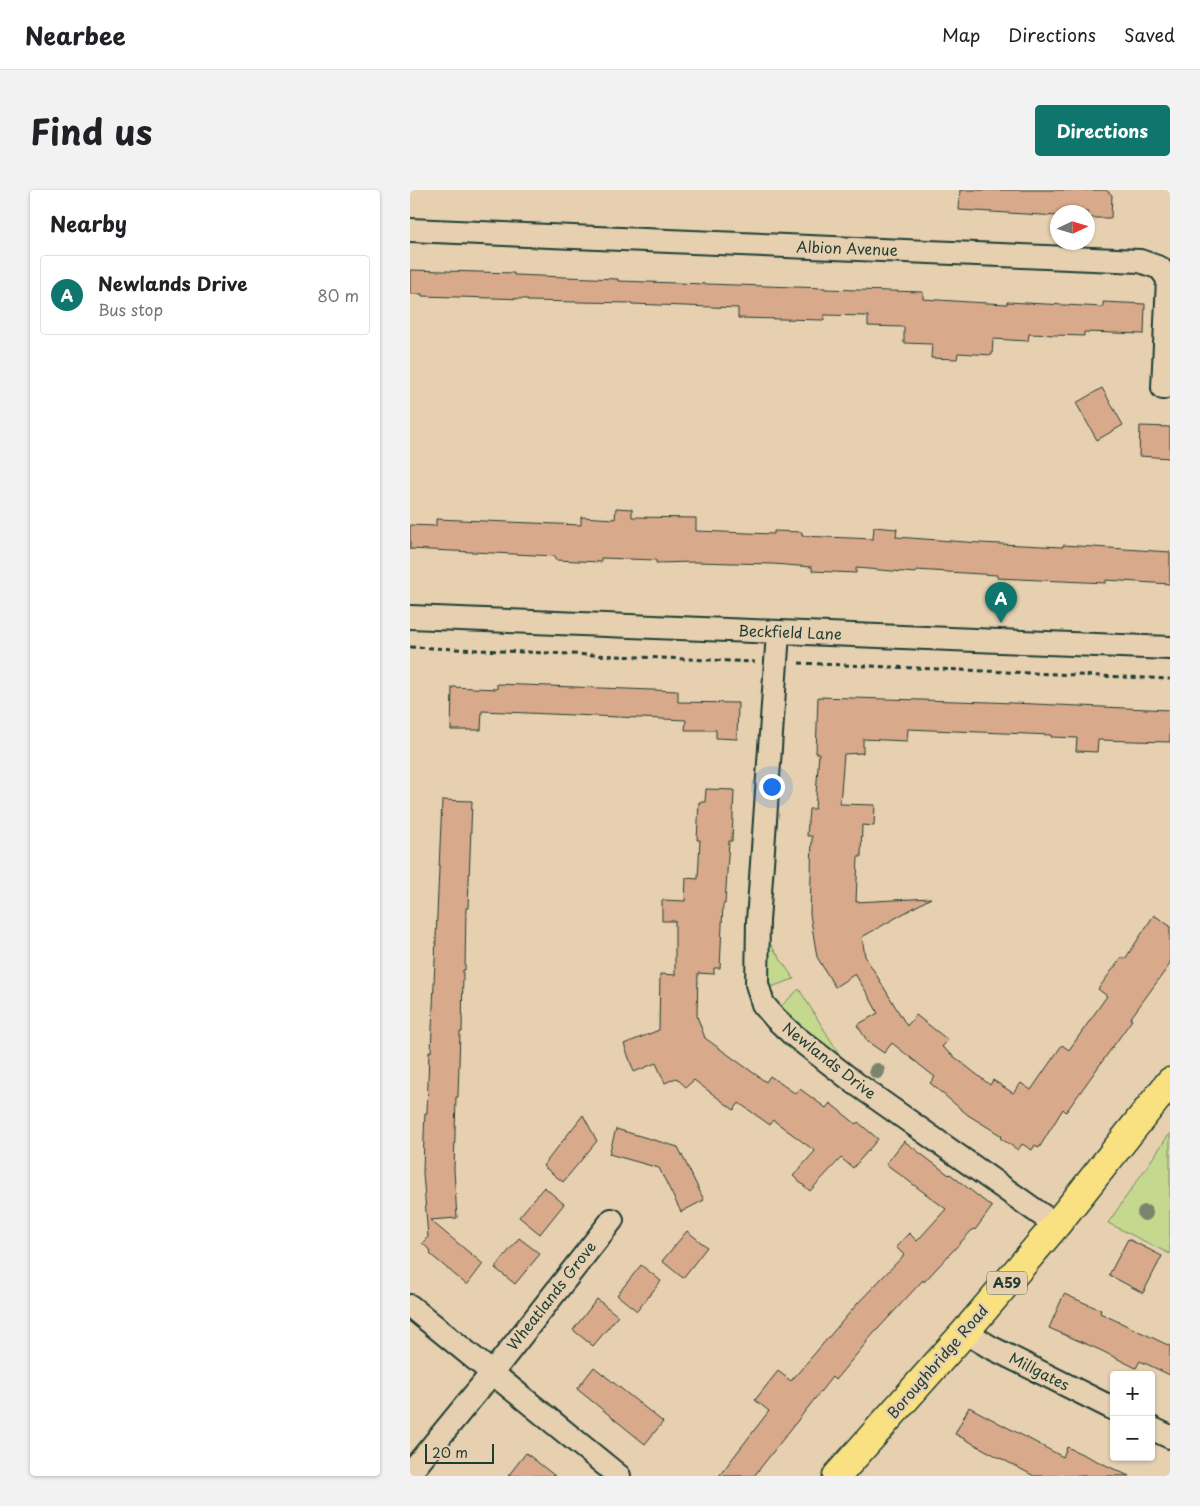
<!DOCTYPE html>
<meta charset="utf-8">
<style>
body{margin:0;font-family:"Playpen Sans",sans-serif;background:#f2f2f2;color:#202124}
.controls{position:absolute;right:15px;bottom:15px;display:grid;overflow:hidden;border-radius:5px;box-shadow:0 1px 4px #0004}
.controls button{width:45px;height:45px;display:grid;place-items:center;padding:0;border:0;border-bottom:1px solid #e0e0e0;background:#fff;color:#202124;font:25px sans-serif}
.compass{position:absolute;left:640px;top:15px;width:45px;height:45px;border-radius:50%;background:#fff;box-shadow:0 1px 4px #0004;rotate:86deg}
.scale{position:absolute;left:15px;bottom:12px;width:69px;box-sizing:border-box;padding-left:5px;border:2px solid #1f3d34;border-top:0;font-size:14px;line-height:18px;white-space:nowrap;color:#1f3d34;-webkit-text-stroke:4px #e7d0b0;paint-order:stroke}
.you{position:absolute;left:361px;top:596px;width:18px;height:18px;margin:-12px;border:4px solid #fff;border-radius:50%;background:#1a73e8;box-shadow:0 0 0 8px #1a73e833}
.badge{display:grid;place-items:center;width:32px;height:32px;border-radius:50%;background:#0f766e;color:#fff;font-size:16px;font-weight:700}
.pin{position:absolute;translate:-50% -41px;filter:drop-shadow(0 1px 2px #0008)}
.pin::after{content:'';position:absolute;top:26px;width:18px;height:15px;background:inherit;clip-path:polygon(0 0,100% 0,50% 100%)}
.list{margin:0;padding:0;list-style:none}
h2{display:flex;justify-content:space-between;align-items:center;height:65px;margin:0;padding:0 20px;font-size:21px}
h2 small{font-size:16px;font-weight:400;color:#757577}
.list li{display:grid;grid-template-columns:32px 1fr auto;gap:15px;align-items:center;box-sizing:border-box;height:80px;margin:0 10px 10px;padding:0 10px;border:1px solid #e0e0e0;border-radius:5px}
.list b{display:block;font-size:19px;white-space:nowrap}
.list p{margin:0;font-size:16px;white-space:nowrap;color:#757577}
.list em{font-size:16px;font-style:normal;color:#757577}
.map{position:relative;flex:none;width:760px;height:1286px;overflow:hidden;border-radius:5px}
header{display:flex;align-items:center;gap:30px;box-sizing:border-box;height:70px;padding:0 25px;background:#fff;border-bottom:1px solid #e0e0e0}
header strong{font-size:24px}
nav{display:flex;gap:28px;margin-inline-start:auto;font-size:18px}
.intro{display:flex;align-items:center;justify-content:space-between;box-sizing:border-box;height:120px;padding:0 30px}
h1{margin:0;font-size:35px}
.button{padding:12px 22px;border-radius:5px;background:#0f766e;color:#fff;font-size:18px;font-weight:700}
main{display:flex;gap:30px;padding:0 30px}
aside{flex:1;background:#fff;border-radius:5px;box-shadow:0 1px 4px #0004}
.map>svg:first-child{display:block}
</style>
<header>
<strong>Nearbee</strong>
<nav><a>Map</a><a>Directions</a><a>Saved</a></nav>
</header>
<div class="intro"><h1>Find us</h1><a class="button">Directions</a></div>
<main>
<aside>
<h2>Nearby<small></small></h2>
<ul class="list">
<li><span class="badge">A</span><div><b>Newlands Drive</b><p>Bus stop</p></div><em>80 m</em></li>
</ul>
</aside>
<div class="map">
<svg width="760" height="1286" viewBox="0 0 760 1286">
<rect width="100%" height="100%" fill="#e7d0b0"/>
<filter id="ink" filterUnits="userSpaceOnUse"><feTurbulence type="fractalNoise" baseFrequency=".02" numOctaves="2"/><feDisplacementMap in="SourceGraphic" scale="10" xChannelSelector="R" yChannelSelector="G"/><feConvolveMatrix kernelMatrix="1 2 1 2 8 2 1 2 1" color-interpolation-filters="sRGB"/></filter>
<g filter="url(#ink)">
<path fill="#c4d98e" stroke="#728b61" d="M 356,748 L 384,789 L 355,799 Z
M 389,799 L 433,870 L 368,819 Z
M 760,943 L 760,1064 L 698,1033 Z"/>
<path fill="#d9a98b" stroke="#1f3d34" d="M 550,0 L 696,0 L 702,5 L 701,28 L 678,28 L 678,22 L 648,22 L 648,26 L 549,20 Z
M 0,80 L 104,83 L 104,85 L 208,89 L 208,91 L 415,98 L 415,99 L 513,102 L 513,109 L 559,112 L 597,114 L 597,112 L 693,117 L 693,112 L 735,114 L 734,144 L 674,142 L 674,146 L 619,144 L 618,151 L 583,149 L 582,165 L 548,163 L 547,169 L 521,168 L 522,154 L 494,153 L 494,137 L 458,136 L 458,126 L 414,125 L 414,130 L 328,128 L 328,118 L 222,114 L 222,113 L 117,111 L 117,109 L 12,106 L 12,104 L 0,104 Z
M 692,198 L 713,235 L 687,250 L 666,213 Z
M 730,236 L 760,237 L 760,268 L 729,266 Z
M 206,318 L 222,319 L 222,327 L 286,328 L 286,341 L 364,344 L 364,341 L 392,342 L 392,346 L 463,349 L 464,337 L 487,339 L 486,347 L 570,353 L 653,357 L 653,355 L 760,362 L 760,394 L 696,390 L 696,393 L 587,388 L 587,385 L 506,380 L 506,383 L 446,378 L 446,383 L 402,381 L 402,377 L 363,374 L 286,372 L 246,373 L 246,370 L 191,368 L 191,372 L 145,370 L 145,366 L 0,359 L 0,335 L 26,336 L 26,329 L 171,335 L 171,327 L 205,329 Z
M 87,494 L 268,501 L 268,512 L 328,513 L 327,549 L 306,548 L 306,540 L 275,540 L 276,530 L 72,521 L 71,540 L 41,540 L 42,497 L 87,499 Z
M 408,507 L 579,512 L 760,520 L 760,552 L 688,550 L 687,562 L 666,561 L 667,548 L 641,547 L 641,545 L 498,539 L 497,551 L 453,549 L 453,563 L 434,564 L 430,614 L 465,615 L 464,636 L 452,635 L 451,667 L 448,667 L 446,712 L 521,708 L 452,747 L 455,766 L 497,836 L 506,825 L 538,850 L 532,857 L 580,895 L 583,890 L 603,903 L 611,893 L 621,900 L 652,855 L 659,860 L 697,806 L 688,799 L 712,767 L 715,769 L 744,725 L 760,736 L 760,774 L 720,829 L 722,830 L 656,922 L 653,919 L 629,958 L 625,955 L 622,960 L 612,954 L 608,960 L 590,948 L 592,946 L 558,925 L 520,893 L 525,887 L 482,853 L 474,863 L 458,852 L 447,835 L 468,823 L 457,803 L 445,784 L 425,797 L 407,767 L 400,724 L 402,646 L 397,646 L 399,619 L 405,619 L 409,563 L 406,563 Z
M 296,599 L 324,600 L 322,651 L 319,651 L 315,714 L 313,714 L 310,778 L 304,778 L 304,784 L 288,783 L 287,826 L 295,848 L 356,892 L 360,886 L 386,904 L 390,899 L 416,918 L 420,913 L 446,934 L 448,932 L 468,949 L 443,978 L 431,968 L 400,1001 L 383,986 L 405,961 L 363,930 L 360,935 L 329,913 L 324,920 L 284,890 L 276,897 L 266,888 L 255,893 L 246,873 L 224,882 L 214,854 L 249,840 L 250,784 L 265,785 L 265,731 L 252,731 L 252,710 L 275,711 L 276,688 L 288,689 L 290,650 L 287,650 L 289,612 L 295,612 Z
M 32,610 L 62,611 L 58,718 L 56,718 L 55,780 L 53,780 L 52,842 L 50,842 L 48,907 L 46,907 L 44,980 L 47,1028 L 20,1030 L 73,1074 L 57,1095 L 20,1064 L 21,1061 L 12,1053 L 18,1047 L 13,983 L 14,945 L 15,923 L 17,923 L 19,861 L 21,862 Z
M 173,925 L 187,951 L 153,992 L 133,976 Z
M 206,939 L 268,957 L 294,1010 L 271,1022 L 249,978 L 199,964 Z
M 494,951 L 539,985 L 540,984 L 582,1017 L 565,1040 L 563,1039 L 514,1092 L 513,1090 L 456,1152 L 457,1152 L 425,1190 L 422,1187 L 344,1286 L 309,1286 L 359,1221 L 345,1210 L 368,1181 L 381,1191 L 448,1113 L 494,1065 L 486,1057 L 499,1043 L 507,1051 L 536,1019 L 476,974 Z
M 134,997 L 154,1014 L 130,1044 L 109,1027 Z
M 277,1041 L 297,1057 L 273,1088 L 252,1071 Z
M 109,1048 L 130,1064 L 105,1094 L 85,1078 Z
M 718,1049 L 752,1066 L 733,1103 L 699,1085 Z
M 231,1075 L 251,1091 L 227,1121 L 207,1105 Z
M 654,1104 L 691,1120 L 690,1123 L 760,1156 L 760,1185 L 730,1171 L 726,1178 L 690,1160 L 639,1138 Z
M 187,1109 L 208,1126 L 183,1156 L 163,1140 Z
M 184,1177 L 253,1232 L 235,1254 L 167,1199 Z
M 559,1217 L 653,1267 L 657,1257 L 719,1286 L 624,1286 L 545,1244 Z
M 116,1263 L 145,1286 L 98,1286 Z"/>
<g fill="none" stroke-linecap="round" stroke-linejoin="round">
<g stroke="#1f3d34" stroke-width="26">
<path id="minor" d="M 0,40 L 730,71 L 750,78 L 758,89 L 753,198
M 0,427 L 760,458
M 368,443 L 348,731 L 347,794 L 353,814 L 366,829 L 382,844 L 445,893 L 646,1035
M 0,1116 L 209,1286
M 555,1142 L 580,1157 L 704,1219
M 741,1238 L 760,1247
M 0,1283 L 82,1183 L 202,1030"/>
</g>
<g stroke="#1f3d34" stroke-width="31">
<path id="major" d="M 427,1286 L 555,1142 L 646,1035 L 760,892"/>
</g>
<path stroke="#1f3d34" stroke-width="3" stroke-dasharray="5 4" stroke-linecap="butt" d="M 0,457 L 345,472
M 389,473 L 760,489"/>
<use href="#minor" stroke="#e7d0b0" stroke-width="22"/>
<use href="#major" stroke="#f9e181" stroke-width="28"/>
</g>
<g fill="#7d846e">
<circle cx="467" cy="881" r="8"/>
<circle cx="735" cy="1023" r="8"/>
</g>
</g>
<g text-anchor="middle" stroke-width="4.5" stroke-linejoin="round" paint-order="stroke">
<rect fill="#e7d0b0" stroke="#5b6959" stroke-width="1" x="577" y="1081.5" width="40" height="23" rx="4"/>
<g font-size="14" font-weight="bold" fill="#1f3d34">
<text x="597" y="1098">A59</text>
</g>
<g font-size="15" fill="#1f3d34" stroke="#e7d0b0">
<text transform="translate(437 59) rotate(2)" y="5">Albion Avenue</text>
<text transform="translate(380 443) rotate(2)" y="5">Beckfield Lane</text>
<text transform="translate(419 871) rotate(38)" y="5">Newlands Drive</text>
<text transform="translate(142 1106) rotate(-52)" y="5">Wheatlands Grove</text>
<text transform="translate(528 1172) rotate(-49)" y="5">Boroughbridge Road</text>
<text transform="translate(629 1182) rotate(27)" y="5">Millgates</text>
</g>
</g>
</svg>
<div class="controls">
<button>+</button>
<button>−</button>
</div>
<svg class="compass" viewBox="-18 -18 36 36"><path d="M0-13l5 13h-10z" fill="#e53935"/><path d="M0 13l5-13h-10z" fill="#757577"/></svg>
<div class="scale">20 m</div>
<div class="you"></div>
<div class="pin badge" style="left:591px;top:433px">A</div>
</div>
</main>
